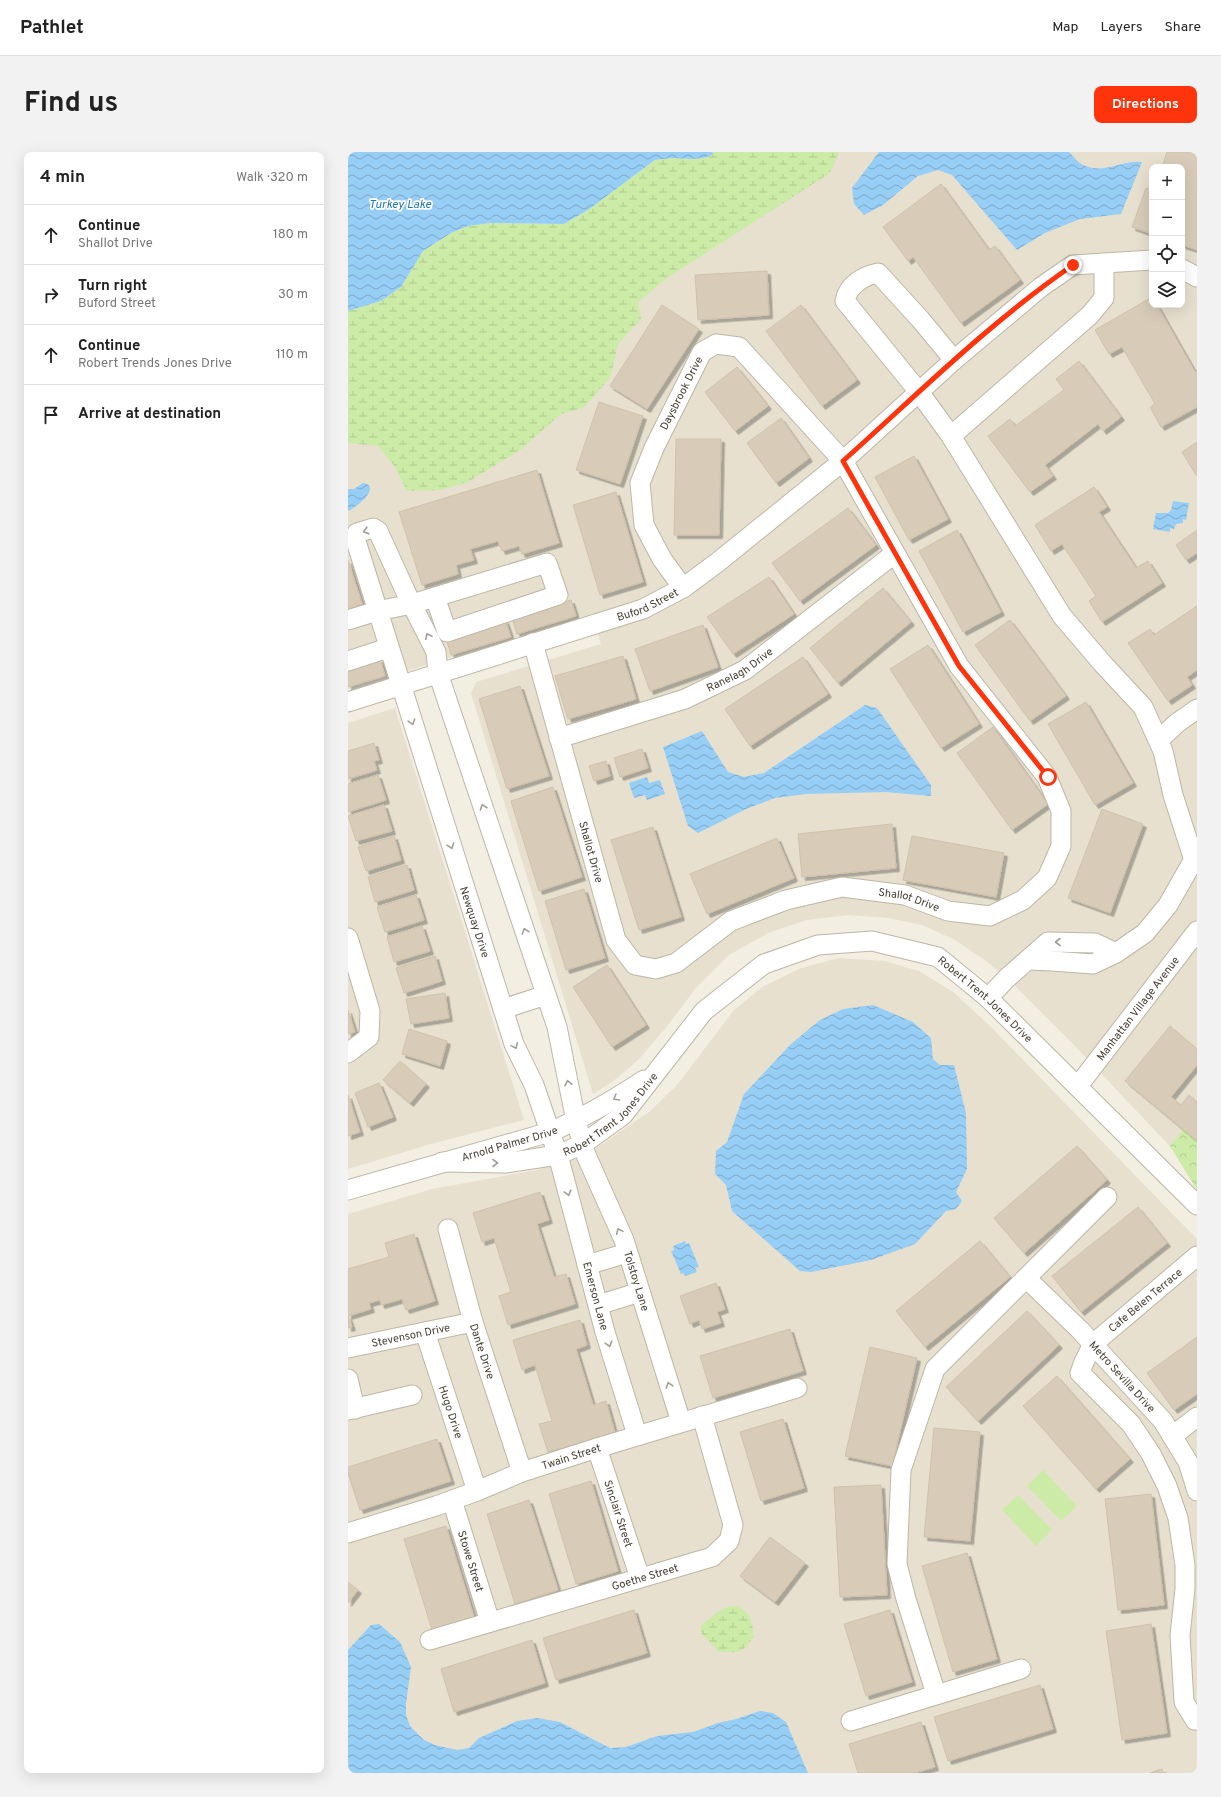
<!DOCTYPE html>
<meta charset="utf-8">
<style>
body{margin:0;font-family:Overpass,sans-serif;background:#f2f2f2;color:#222}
.controls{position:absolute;right:12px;top:12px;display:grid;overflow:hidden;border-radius:8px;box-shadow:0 4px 16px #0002}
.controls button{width:36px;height:36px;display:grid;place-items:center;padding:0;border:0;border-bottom:1px solid #e0e0e0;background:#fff;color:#222;font:20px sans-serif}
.stop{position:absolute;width:12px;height:12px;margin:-9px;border:3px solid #ff340c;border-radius:50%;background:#fff}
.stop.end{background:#ff340c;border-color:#fff;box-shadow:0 1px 4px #0008}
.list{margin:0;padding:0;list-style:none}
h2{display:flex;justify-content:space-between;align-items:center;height:52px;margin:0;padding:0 16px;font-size:17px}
h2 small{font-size:13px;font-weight:400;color:#767676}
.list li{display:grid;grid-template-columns:26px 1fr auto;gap:12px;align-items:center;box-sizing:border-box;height:60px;padding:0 16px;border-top:1px solid #e0e0e0}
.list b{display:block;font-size:15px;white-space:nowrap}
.list p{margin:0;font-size:13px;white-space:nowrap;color:#767676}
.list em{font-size:13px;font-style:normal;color:#767676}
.icon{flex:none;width:22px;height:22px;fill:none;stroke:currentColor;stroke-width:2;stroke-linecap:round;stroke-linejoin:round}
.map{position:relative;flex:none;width:849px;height:1621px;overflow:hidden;border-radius:8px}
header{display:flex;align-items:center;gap:24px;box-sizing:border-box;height:56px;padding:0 20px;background:#fff;border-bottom:1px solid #e0e0e0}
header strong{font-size:19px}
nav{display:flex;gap:22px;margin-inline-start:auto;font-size:14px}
.intro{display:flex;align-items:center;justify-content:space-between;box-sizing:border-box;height:96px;padding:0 24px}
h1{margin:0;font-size:28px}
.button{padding:10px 18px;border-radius:8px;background:#ff340c;color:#fff;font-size:14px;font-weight:700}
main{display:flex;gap:24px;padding:0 24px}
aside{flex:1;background:#fff;border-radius:8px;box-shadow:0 4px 16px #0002}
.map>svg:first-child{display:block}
</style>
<header>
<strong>Pathlet</strong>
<nav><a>Map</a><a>Layers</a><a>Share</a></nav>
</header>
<div class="intro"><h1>Find us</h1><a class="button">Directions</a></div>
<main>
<aside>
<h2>4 min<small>Walk · 320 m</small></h2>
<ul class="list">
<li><svg class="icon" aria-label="ahead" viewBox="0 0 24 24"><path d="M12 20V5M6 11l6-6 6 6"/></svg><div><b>Continue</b><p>Shallot Drive</p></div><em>180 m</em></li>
<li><svg class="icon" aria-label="right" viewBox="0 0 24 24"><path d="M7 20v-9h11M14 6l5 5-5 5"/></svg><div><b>Turn right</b><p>Buford Street</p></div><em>30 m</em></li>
<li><svg class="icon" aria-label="ahead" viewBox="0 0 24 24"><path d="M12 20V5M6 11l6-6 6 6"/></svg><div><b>Continue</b><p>Robert Trends Jones Drive</p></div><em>110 m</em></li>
<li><svg class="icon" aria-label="arrive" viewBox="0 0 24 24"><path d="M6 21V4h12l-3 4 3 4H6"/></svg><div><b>Arrive at destination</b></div></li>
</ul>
</aside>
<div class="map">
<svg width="849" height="1621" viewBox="0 0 849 1621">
<defs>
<pattern id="forest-crowns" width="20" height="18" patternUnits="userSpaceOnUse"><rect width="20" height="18" fill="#cbeba6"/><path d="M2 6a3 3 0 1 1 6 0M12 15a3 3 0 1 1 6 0" fill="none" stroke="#b0ca8f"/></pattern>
<pattern id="wetland-marsh" width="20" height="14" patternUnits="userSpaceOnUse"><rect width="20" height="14" fill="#cbeba6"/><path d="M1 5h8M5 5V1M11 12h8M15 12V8" fill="none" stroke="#b0ca8f"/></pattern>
<pattern id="water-waves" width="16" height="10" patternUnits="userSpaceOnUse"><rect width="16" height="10" fill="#97cef6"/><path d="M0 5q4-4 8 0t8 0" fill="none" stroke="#7da8c8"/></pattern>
<filter id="shadow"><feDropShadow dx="3.5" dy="3.5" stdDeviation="0" flood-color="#0004"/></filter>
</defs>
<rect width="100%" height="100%" fill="#f3eee2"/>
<path fill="#e7e0cf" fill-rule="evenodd" d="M 482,0 L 849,0 L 849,1023 L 728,895 L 662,829 L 638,809 L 607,788 L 574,773 L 541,766 L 501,763 L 459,768 L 420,781 L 381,803 L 348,836 L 317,877 L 290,908 L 268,927 L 245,942 L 123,541 L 128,530 L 253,492 L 244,462 L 0,537 L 0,284 L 288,146 ZM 804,15 L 834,15 L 834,153 L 804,153 Z
M 47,556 L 176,968 L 83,992 L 0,1017 L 0,571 Z
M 491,806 L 537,809 L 571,819 L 605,840 L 640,872 L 849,1087 L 849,1621 L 0,1621 L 0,1062 L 84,1037 L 189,1018 L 220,1008 L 250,995 L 301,960 L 329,933 L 386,858 L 414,835 L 453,816 Z"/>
<path fill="url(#forest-crowns)" d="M 849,961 L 849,1038 L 822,994 Z"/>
<path fill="url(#wetland-marsh)" d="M 365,0 L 491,0 L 482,21 L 319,126 L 290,150 L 293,167 L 270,192 L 262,226 L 235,256 L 213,262 L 172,298 L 120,330 L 92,338 L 59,339 L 47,315 L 30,294 L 0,291 L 0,159 L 33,149 L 53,135 L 75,99 L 103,81 L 120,74 L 142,71 L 216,72 L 240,58 L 307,8 L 324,6 L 343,7 L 356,6 L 364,3 Z
M 383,1454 C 402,1455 404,1469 406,1484 L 398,1495 L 391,1500 L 371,1500 L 353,1481 L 353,1473 L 374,1457 Z"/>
<path fill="#cbeba6" d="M 695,1318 L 729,1354 L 713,1369 L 679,1334 Z
M 670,1343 L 704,1378 L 688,1394 L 654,1358 Z"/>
<path fill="url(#water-waves)" d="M 0,0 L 365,0 L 364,3 L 356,6 L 343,7 L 324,6 L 307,8 L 240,58 L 216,72 L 142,71 L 120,74 L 103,81 L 75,99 L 53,135 L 33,149 L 0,159 Z
M 531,0 L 721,0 C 725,4 730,11 735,13 C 758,23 772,8 794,10 L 773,62 L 732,67 L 697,81 L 669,98 L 604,23 L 590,18 L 570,24 L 535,53 L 516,63 L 506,52 L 504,36 Z
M 15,331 C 35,334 7,357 0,359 L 0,337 L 6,337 Z
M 825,349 L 841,351 L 838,368 L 835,367 L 835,371 L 828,372 L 826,377 L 822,376 L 822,380 L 805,377 L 808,361 L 820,361 L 823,358 Z
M 517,553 L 529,556 L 583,633 L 583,644 L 537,640 L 458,642 L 427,646 L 398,657 L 350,681 L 340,674 L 315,595 L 354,579 L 380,620 L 396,625 L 416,621 Z
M 299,625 L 301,631 L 312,628 L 317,642 L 299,648 L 297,643 L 286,646 L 281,631 Z
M 525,853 L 565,870 L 583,886 L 585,907 L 592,913 L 606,913 L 618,961 L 619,1017 L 608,1040 L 614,1049 L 608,1057 L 598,1059 L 567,1092 L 523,1108 L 463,1120 L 452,1119 L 384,1059 L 378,1033 L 367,1022 L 368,999 L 379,990 L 396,942 L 443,892 L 472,868 L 495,857 Z
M 337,1089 L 338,1092 L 341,1091 L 351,1115 L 347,1116 L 349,1120 L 337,1124 L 335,1121 L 333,1122 L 323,1099 L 326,1098 L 325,1094 Z
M 31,1472 L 52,1490 L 63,1515 L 58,1552 L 58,1563 L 62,1574 L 76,1588 L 87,1593 L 109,1598 L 121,1596 L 131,1586 L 169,1569 L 190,1566 L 212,1570 L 262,1596 L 278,1595 L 309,1584 L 345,1580 L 370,1571 L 388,1567 L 412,1559 L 425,1561 L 438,1570 L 460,1621 L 0,1621 L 0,1498 L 23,1473 Z"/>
<path fill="#d8ccb9" stroke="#d0c1a9" filter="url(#shadow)" d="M 819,0 L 849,0 L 849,98 L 834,93 L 834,15 L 814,15 Z
M 593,32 L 641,98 L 647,94 L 672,128 L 613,171 L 565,105 L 560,109 L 535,75 Z
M 798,36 L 804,39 L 804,82 L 784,75 Z
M 419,119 L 421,163 L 350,168 L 347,123 Z
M 804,145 L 804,153 L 809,153 L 847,220 L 849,218 L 849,255 L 813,275 L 802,255 L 807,252 L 774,195 L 761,202 L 747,178 Z
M 314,153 L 351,177 L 299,257 L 262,234 Z
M 453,153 L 509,228 L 474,254 L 418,179 Z
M 731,209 L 773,265 L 755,279 L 750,272 L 697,313 L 705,324 L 682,340 L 640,284 L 662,267 L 667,274 L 716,238 L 708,227 Z
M 389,215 L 420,254 L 387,279 L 357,240 Z
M 251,250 L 295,264 L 272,332 L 228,318 Z
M 433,266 L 461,306 L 428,331 L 399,291 Z
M 328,287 L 373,287 L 371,383 L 326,383 Z
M 849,290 L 849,323 L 848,323 L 834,300 Z
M 566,304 L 600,367 L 561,388 L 527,325 Z
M 189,318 L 211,391 L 174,402 L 171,394 L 154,399 L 150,389 L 122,397 L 126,408 L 108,413 L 110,422 L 74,433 L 51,360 Z
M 746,335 L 759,355 L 751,360 L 788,416 L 800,409 L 814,431 L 754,470 L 741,449 L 748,444 L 714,392 L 703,399 L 687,373 Z
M 268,340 L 295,430 L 252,443 L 225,353 Z
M 500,356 L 528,393 L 452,449 L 424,411 Z
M 609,378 L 653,460 L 615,480 L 571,399 Z
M 849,378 L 849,401 L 838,408 L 828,393 Z
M 0,408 L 14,452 L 0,457 Z
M 421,425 L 446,462 L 385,502 L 359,465 Z
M 535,436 L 563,470 L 490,531 L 462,496 Z
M 223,448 L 228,464 L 169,482 L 164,466 Z
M 849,454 L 849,518 L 839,525 L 844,533 L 820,549 L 780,491 L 802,477 L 806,483 Z
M 157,468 L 163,485 L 103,503 L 98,486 Z
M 662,468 L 718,544 L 682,569 L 627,493 Z
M 355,473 L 370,515 L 302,539 L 287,497 Z
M 580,493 L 631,572 L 593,596 L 542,517 Z
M 275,504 L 288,547 L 220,567 L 207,524 Z
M 455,505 L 480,542 L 402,594 L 377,557 Z
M 32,507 L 37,524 L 0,535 L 0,517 Z
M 172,534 L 201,624 L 159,637 L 131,547 Z
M 738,550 L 785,631 L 747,653 L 700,572 Z
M 645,575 L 700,652 L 664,678 L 609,601 Z
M 26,591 L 31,608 L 26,609 L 29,618 L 0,627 L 0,599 Z
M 294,597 L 300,616 L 272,625 L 266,606 Z
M 258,609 L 262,624 L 246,629 L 241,614 Z
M 30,623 L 38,648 L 0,660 L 0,632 Z
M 205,635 L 234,725 L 191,739 L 163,649 Z
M 36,653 L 44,679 L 8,689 L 0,664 Z
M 754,657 L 795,672 L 762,761 L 720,746 Z
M 544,672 L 548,716 L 454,725 L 450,682 Z
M 305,675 L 333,765 L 291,778 L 263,688 Z
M 46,684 L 53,708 L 18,719 L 10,695 Z
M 564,684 L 656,701 L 648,745 L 555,728 Z
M 429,686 L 446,726 L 359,762 L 342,722 Z
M 59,713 L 66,738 L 27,750 L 20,725 Z
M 236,737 L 257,806 L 218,818 L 197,749 Z
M 68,743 L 76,768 L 37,780 L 29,755 Z
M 74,774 L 82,799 L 46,810 L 39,785 Z
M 87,804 L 94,829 L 56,841 L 48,816 Z
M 259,813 L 298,873 L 264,895 L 225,835 Z
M 97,841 L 101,866 L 63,872 L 58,847 Z
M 0,858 L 7,880 L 0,882 Z
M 822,874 L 849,897 L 849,913 L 823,945 L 833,953 L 841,943 L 849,950 L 849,989 L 777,929 Z
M 61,877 L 99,889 L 92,914 L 54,902 Z
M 52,909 L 78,932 L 62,951 L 35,928 Z
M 31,931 L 45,965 L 20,975 L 7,941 Z
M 0,943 L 12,980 L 0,984 Z
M 729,994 L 759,1028 L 676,1101 L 646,1066 Z
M 192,1040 L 201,1068 L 189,1072 L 206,1125 L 218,1122 L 227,1152 L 160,1173 L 151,1144 L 163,1140 L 146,1086 L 134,1090 L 125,1061 Z
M 790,1055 L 819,1091 L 733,1160 L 704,1124 Z
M 66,1082 L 87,1149 L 58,1158 L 54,1147 L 33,1153 L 32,1148 L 21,1151 L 23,1157 L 0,1164 L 4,1175 L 0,1176 L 0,1117 L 41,1105 L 37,1091 Z
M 632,1089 L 662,1125 L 577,1195 L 548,1159 Z
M 368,1131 L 377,1157 L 369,1160 L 373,1171 L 354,1177 L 351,1168 L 342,1172 L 332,1144 Z
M 679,1159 L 711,1193 L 630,1269 L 598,1235 Z
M 232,1168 L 239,1193 L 228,1197 L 245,1253 L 258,1249 L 267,1281 L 200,1300 L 191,1272 L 204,1269 L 187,1213 L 174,1218 L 165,1188 Z
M 442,1177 L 455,1219 L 365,1246 L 352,1204 Z
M 849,1185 L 849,1242 L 826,1258 L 799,1221 Z
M 522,1195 L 569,1206 L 544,1314 L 497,1304 Z
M 709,1224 L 782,1307 L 748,1337 L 675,1254 Z
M 435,1267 L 456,1336 L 413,1349 L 392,1280 Z
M 586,1276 L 632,1280 L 622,1389 L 576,1385 Z
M 89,1287 L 103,1329 L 12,1358 L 0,1321 L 0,1315 Z
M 243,1329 L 270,1419 L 228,1432 L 201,1342 Z
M 533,1333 L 539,1443 L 492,1445 L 486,1335 Z
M 803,1342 L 816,1453 L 770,1458 L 757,1347 Z
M 181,1348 L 210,1438 L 167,1452 L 139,1362 Z
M 98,1374 L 126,1465 L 84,1478 L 56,1387 Z
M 422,1385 L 457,1411 L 427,1450 L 392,1424 Z
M 619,1401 L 649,1507 L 605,1520 L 574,1414 Z
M 0,1430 L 10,1438 L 0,1451 Z
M 286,1458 L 299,1501 L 208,1528 L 195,1486 Z
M 542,1458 L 564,1530 L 518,1544 L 496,1472 Z
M 803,1472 L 819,1581 L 774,1588 L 758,1479 Z
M 184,1488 L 197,1531 L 106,1560 L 93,1517 Z
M 692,1533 L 705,1577 L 600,1609 L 586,1565 Z
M 573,1570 L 587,1615 L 566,1621 L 510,1621 L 501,1592 Z
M 814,1617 L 815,1621 L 802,1621 Z"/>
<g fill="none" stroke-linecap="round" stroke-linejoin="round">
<g stroke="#beb6a4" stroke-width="21">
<g id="minor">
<path d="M 834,117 L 849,125"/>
<path d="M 606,208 L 572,167 L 530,121 C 515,124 500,133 497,149 L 571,240 L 603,284 L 714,464 L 755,512 L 795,555 L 815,599 L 825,643 L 846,708"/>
<path d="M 603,284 L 742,163 L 756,146 L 756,111"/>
<path d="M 0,468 L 29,459 L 64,452 L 199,411 L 210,443 L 99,480 L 87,445"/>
<path id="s1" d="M 185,491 L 268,788 L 287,813 L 308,817 L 328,811 L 383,769 L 438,748 L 494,735 L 557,743 L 600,759 L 642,764 L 675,748 L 699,726 L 713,694 L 713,659 L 699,625 L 611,514 L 495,309 L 391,195 L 368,192 L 354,200 L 306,296 L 292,331 L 296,373 L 314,407 L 335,436"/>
<path d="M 0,509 L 40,496"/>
<path id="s2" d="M 0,550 L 295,457 L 335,436 L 370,410 L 495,309 L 606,208 L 693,135 L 725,113 L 804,108"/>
<path id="s3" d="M 211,586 L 337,547 L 397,518 L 546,402"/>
<path d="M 811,588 L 829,571 L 849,557"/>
<path d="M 0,786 L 22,859 L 21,885 L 0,901"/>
<path d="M 680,808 L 704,809 L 745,812 L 768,801 L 797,781 L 820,753 L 849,702"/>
<path d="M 640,846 L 659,826 L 700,790 L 747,791 L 768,801"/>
<path d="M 155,857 L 198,843"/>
<path id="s4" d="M 730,934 L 849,779"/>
<path id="s5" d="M 94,1010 L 157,1011 L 210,1003 L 235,992 L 275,963 L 356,859 L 416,812 L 470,793 L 524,789 L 590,805 L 640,846 L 849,1053"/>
<path id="s6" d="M 0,1038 L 202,980 C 235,966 266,948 296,928"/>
<path id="s7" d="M 100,1077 L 125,1170 L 174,1320"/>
<path d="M 849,1104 L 745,1192 L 736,1210 L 732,1221 L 783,1272 L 803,1302 L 819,1334 L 830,1366 L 837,1413 L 837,1437 L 832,1483 L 836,1550 L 847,1568 L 849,1568"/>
<path d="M 239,1113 L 279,1101"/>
<path id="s8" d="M 678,1126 L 732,1178 L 815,1269 L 840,1310 L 849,1339"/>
<path d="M 250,1153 L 292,1140"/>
<path id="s9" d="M 77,1180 L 129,1339"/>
<path id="s10" d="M 0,1196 L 125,1170"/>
<path d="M 0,1227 L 7,1257"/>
<path d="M 0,1258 L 64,1243"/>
<path id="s11" d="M 289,1283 L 257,1180 L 210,1003 L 186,933 L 166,892 L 155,857 L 7,386 L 9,381 L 25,376 L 30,379 L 61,447 L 88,500 L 90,521 L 209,875 L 228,969 L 238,1003 L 276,1088 L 333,1270"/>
<path d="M 824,1284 L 849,1265"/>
<path id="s12" d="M 249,1296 L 292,1426"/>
<path id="s13" d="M 104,1348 L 142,1470"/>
<path id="s14" d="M 0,1381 L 88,1354 L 129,1339 L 174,1320 L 249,1296 L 449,1236"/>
<path id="s15" d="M 82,1488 L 364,1405 L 381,1389 L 385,1373 L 354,1264"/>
<path d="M 588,1542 L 558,1447 L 549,1412 L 553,1318 L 587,1217 L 759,1045"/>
<path d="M 503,1569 L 673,1517"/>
</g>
</g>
<use href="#minor" stroke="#fff" stroke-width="19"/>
</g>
<defs><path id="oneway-chevron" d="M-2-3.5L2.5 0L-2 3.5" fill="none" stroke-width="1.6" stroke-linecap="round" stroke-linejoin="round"/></defs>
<g stroke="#a29e98">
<use href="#oneway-chevron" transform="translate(18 379) rotate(164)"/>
<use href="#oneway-chevron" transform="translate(80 484) rotate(-116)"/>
<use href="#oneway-chevron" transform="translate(64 570) rotate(72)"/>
<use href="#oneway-chevron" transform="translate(135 655) rotate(-109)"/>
<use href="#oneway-chevron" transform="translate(103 694) rotate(72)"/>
<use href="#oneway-chevron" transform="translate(177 779) rotate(-109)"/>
<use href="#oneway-chevron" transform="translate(710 790) rotate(-180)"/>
<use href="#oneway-chevron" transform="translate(167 894) rotate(66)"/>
<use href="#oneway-chevron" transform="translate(220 931) rotate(-102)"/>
<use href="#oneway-chevron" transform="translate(268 946) rotate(149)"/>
<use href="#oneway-chevron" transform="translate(147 1011)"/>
<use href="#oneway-chevron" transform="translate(220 1041) rotate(75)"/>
<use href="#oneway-chevron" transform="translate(271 1079) rotate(-114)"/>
<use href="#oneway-chevron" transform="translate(261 1192) rotate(73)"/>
<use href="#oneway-chevron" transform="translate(321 1233) rotate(-108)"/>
</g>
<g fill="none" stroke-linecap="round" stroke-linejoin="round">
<path stroke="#ff340c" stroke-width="5" d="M 700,625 L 611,514 L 495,309 C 570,242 642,170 725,113"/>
</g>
<g text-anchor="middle" stroke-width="3.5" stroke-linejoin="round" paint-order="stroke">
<g font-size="11" fill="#443d32" stroke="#fff">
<text transform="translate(333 241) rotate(-63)" y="4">Daysbrook Drive</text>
<text dy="4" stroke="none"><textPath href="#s2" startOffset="315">Buford Street</textPath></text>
<text dy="4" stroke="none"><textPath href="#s3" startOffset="194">Ranelagh Drive</textPath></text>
<text dy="4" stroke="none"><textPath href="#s1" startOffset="217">Shallot Drive</textPath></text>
<text dy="4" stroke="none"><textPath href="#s1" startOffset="636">Shallot Drive</textPath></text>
<text transform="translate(127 770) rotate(72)" y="4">Newquay Drive</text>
<text dy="4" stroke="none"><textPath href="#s5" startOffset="644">Robert Trent Jones Drive</textPath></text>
<text dy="4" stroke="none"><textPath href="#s4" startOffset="98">Manhattan Village Avenue</textPath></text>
<text dy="4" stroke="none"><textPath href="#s5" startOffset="184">Robert Trent Jones Drive</textPath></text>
<text dy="4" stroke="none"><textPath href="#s6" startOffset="168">Arnold Palmer Drive</textPath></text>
<text dy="4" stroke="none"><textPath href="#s11" startOffset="1765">Tolstoy Lane</textPath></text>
<text transform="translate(248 1144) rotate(75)" y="4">Emerson Lane</text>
<text transform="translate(797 1148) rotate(-40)" y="4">Cafe Belen Terrace</text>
<text dy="4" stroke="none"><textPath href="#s10" startOffset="64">Stevenson Drive</textPath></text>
<text dy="4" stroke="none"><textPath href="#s7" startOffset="127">Dante Drive</textPath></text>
<text dy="4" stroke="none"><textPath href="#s8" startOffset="138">Metro Sevilla Drive</textPath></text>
<text dy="4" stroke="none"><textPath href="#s9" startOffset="84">Hugo Drive</textPath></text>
<text dy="4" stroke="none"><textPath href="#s14" startOffset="236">Twain Street</textPath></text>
<text dy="4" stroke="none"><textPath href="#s12" startOffset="69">Sinclair Street</textPath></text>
<text dy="4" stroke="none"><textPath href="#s13" startOffset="64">Stowe Street</textPath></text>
<text dy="4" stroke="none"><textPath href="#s15" startOffset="224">Goethe Street</textPath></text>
</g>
<g font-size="12" font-style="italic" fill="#2377b8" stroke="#fff">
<text x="52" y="56">Turkey Lake</text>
</g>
</g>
</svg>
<div class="controls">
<button>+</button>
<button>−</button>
<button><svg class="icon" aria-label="locate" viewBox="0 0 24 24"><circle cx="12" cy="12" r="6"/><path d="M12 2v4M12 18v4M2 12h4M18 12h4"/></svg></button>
<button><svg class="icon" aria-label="layers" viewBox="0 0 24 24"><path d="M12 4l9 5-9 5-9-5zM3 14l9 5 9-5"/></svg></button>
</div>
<div class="stop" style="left:700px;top:625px"></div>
<div class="stop end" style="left:725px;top:113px"></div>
</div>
</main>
